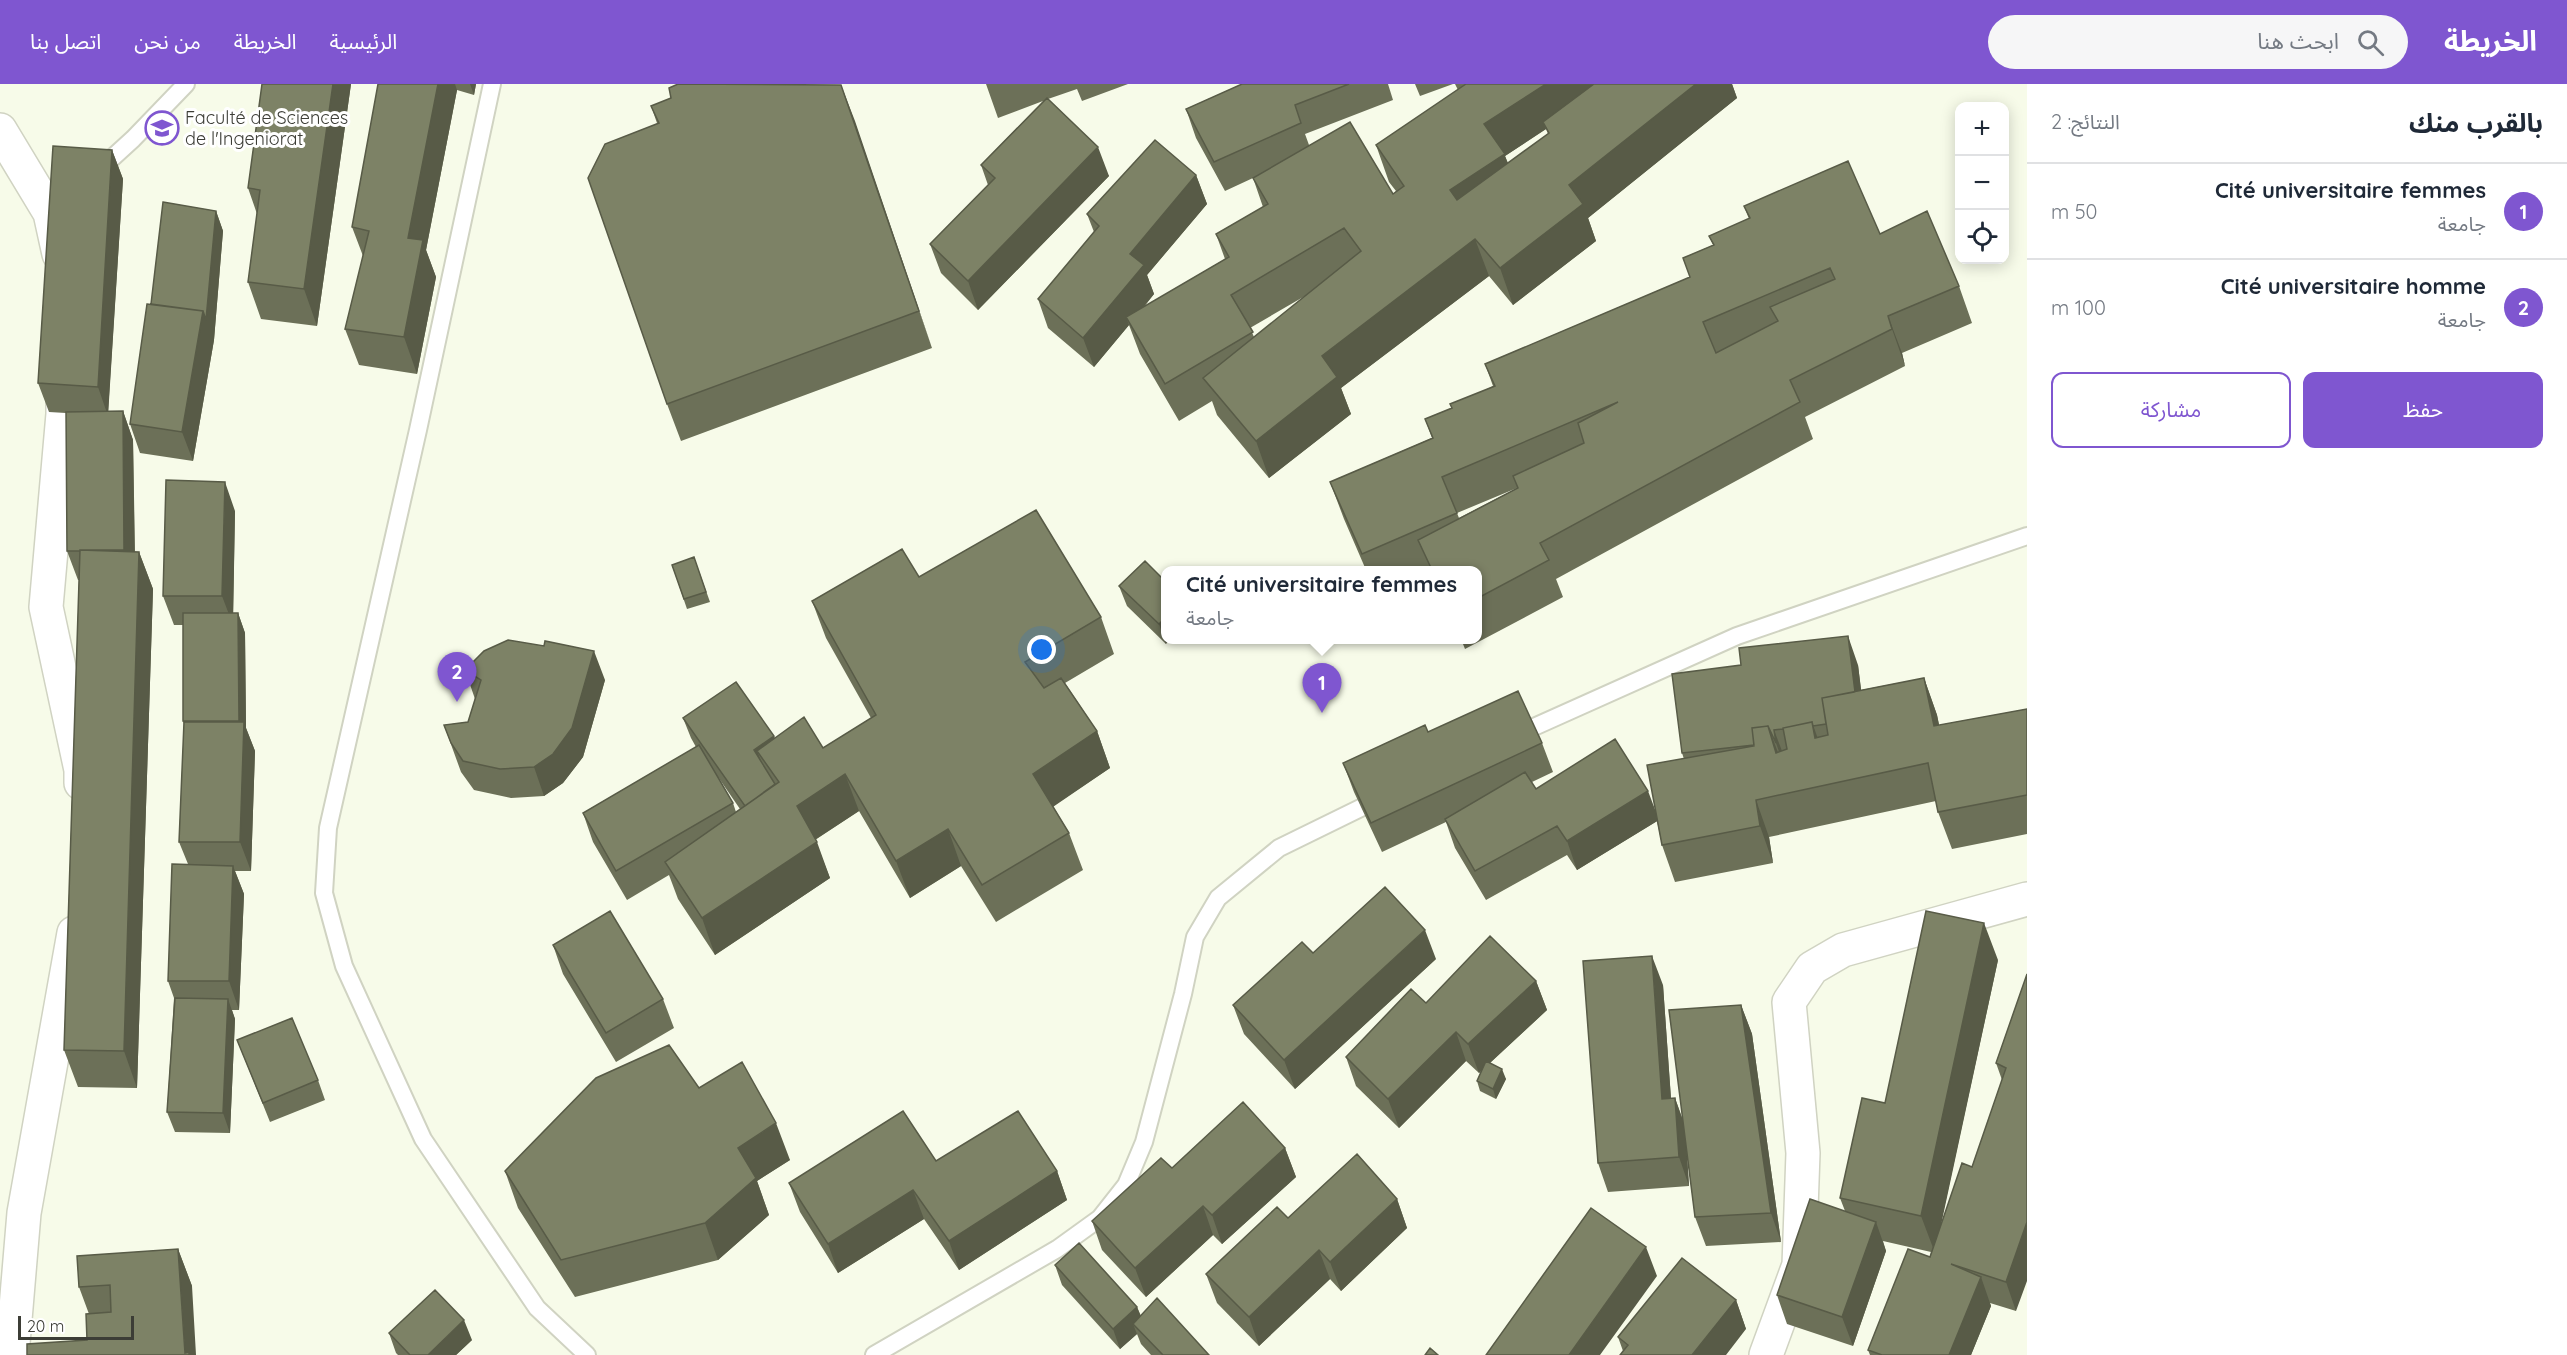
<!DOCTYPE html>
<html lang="ar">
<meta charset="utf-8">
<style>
body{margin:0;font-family:Quicksand,"Noto Sans Arabic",sans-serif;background:#f6f6f7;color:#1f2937;direction:rtl}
.controls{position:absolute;right:18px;top:18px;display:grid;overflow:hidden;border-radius:12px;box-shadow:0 3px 15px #0003}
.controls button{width:54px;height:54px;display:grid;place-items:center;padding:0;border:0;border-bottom:2px solid #e0e1e3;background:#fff;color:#1f2937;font:30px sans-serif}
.scale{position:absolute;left:18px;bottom:15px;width:116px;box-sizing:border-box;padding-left:6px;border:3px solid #3c3d36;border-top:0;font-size:16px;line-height:21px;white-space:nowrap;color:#3c3d36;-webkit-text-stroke:4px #fff;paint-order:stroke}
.you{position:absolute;left:1042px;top:566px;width:21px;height:21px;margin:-15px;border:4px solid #fff;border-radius:50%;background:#1a73e8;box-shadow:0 0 0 9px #1a73e833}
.badge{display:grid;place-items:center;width:39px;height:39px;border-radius:50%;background:#7f56d0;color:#fff;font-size:20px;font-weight:700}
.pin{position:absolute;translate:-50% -50px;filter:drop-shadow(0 2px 3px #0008)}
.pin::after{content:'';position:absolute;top:32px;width:21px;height:18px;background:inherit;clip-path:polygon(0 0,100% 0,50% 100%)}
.popup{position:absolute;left:1161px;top:482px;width:321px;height:78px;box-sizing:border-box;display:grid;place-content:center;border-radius:12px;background:#fff;filter:drop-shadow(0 2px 4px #0005);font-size:20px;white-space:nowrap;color:#747a83}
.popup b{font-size:22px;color:#1f2937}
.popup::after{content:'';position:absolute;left:50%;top:100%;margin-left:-12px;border:12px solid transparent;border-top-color:#fff}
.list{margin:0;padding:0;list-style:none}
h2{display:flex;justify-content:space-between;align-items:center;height:78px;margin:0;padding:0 24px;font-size:26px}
h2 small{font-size:20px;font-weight:400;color:#747a83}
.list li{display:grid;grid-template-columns:39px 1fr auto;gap:18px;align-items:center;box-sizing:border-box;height:96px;padding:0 24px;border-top:2px solid #e0e1e3}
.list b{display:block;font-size:22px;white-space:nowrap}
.list p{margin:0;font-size:20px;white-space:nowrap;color:#747a83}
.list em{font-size:20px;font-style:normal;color:#747a83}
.actions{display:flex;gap:12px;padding:18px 24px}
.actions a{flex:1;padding:14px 0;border:2px solid #7f56d0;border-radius:12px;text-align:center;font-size:21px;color:#7f56d0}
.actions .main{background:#7f56d0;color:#fff}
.icon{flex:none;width:33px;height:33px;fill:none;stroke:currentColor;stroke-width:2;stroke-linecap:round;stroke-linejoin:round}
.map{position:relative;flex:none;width:2027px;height:1271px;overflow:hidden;direction:ltr}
header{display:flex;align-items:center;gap:36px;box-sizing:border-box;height:84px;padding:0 30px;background:#7f56d0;color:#fff}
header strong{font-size:28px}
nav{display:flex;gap:33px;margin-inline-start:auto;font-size:21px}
.search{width:420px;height:54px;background:#f6f6f7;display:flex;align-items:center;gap:15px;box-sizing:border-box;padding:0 21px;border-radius:33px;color:#747a83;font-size:22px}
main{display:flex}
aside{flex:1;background:#fff}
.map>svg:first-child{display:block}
</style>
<header>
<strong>الخريطة</strong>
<div class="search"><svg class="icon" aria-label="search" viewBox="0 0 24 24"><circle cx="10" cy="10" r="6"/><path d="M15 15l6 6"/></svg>ابحث هنا</div>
<nav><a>الرئيسية</a><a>الخريطة</a><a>من نحن</a><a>اتصل بنا</a></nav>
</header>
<main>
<aside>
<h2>بالقرب منك<small>النتائج: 2</small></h2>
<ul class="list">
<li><span class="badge">1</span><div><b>Cité universitaire femmes</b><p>جامعة</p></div><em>50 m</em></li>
<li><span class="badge">2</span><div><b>Cité universitaire homme</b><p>جامعة</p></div><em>100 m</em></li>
</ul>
<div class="actions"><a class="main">حفظ</a><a>مشاركة</a></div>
</aside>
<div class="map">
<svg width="2027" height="1271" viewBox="0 0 2027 1271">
<rect width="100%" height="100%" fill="#f7fbe9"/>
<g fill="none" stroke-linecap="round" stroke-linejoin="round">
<g stroke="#d0d3c2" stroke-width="20">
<path id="service" d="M 492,0 L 418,346 L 328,744 L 324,809 L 344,882 L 423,1055 L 537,1224 L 587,1271
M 99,86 L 133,55 L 186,0
M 1516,651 L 1737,552 L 2027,452
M 874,1271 L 1057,1165 L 1100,1134 L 1126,1101 L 1144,1058 L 1183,910 L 1195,853 L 1218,814 L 1279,764 L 1381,714"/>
</g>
<g stroke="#d0d3c2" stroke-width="36">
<path id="minor" d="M 0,46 L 50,129 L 59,170
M 63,284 L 63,330 L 46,523 L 81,686 L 81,699
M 12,1271 L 24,1129 L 74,849
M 1766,1271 L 1799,1181 L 1803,1069 L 1789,918 L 1812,884 L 1843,866 L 2027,815"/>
</g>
<use href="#service" stroke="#fff" stroke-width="16"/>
<use href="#minor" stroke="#fff" stroke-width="33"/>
</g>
<path fill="#6c7058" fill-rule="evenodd" d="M 262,0 L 351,0 L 317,242 L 261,235 L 248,198 L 257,130 L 248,104 Z
M 378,0 L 476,0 L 474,11 L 457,6 L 426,166 L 436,193 L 417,290 L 359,281 L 345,245 L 363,172 L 352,143 Z
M 986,0 L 1128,0 L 1082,17 L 1077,5 L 1048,15 L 1109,92 L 978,226 L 941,189 L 930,160 L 988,101 L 981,81 L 1043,17 L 998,34 Z
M 1242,0 L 1388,0 L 1393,16 L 1305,50 L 1309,61 L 1393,110 L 1396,107 L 1389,98 L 1376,61 L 1458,6 L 1455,0 L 1732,0 L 1737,14 L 1588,134 L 1596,157 L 1513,221 L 1489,192 L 1341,304 L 1351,330 L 1269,394 L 1217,331 L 1212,317 L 1179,337 L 1140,270 L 1129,241 L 1094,283 L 1048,244 L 1038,215 L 1094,148 L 1087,130 L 1196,91 L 1207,120 L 1147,191 L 1154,210 L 1144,223 L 1225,175 L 1216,150 L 1263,123 L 1253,94 L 1225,107 L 1196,54 L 1186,25 ZM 1546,45 L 1548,50 L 1508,79 L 1505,72 ZM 1305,212 L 1254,253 L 1250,244 Z
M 1415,0 L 1453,0 L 1420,12 Z
M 841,1 L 932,264 L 681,357 L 667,320 L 657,39 L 651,22 Z
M 112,66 L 123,95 L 108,328 L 123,327 L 133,356 L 135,468 L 139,468 L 153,505 L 137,1004 L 78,1003 L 64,966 L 79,496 L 78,496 L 67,467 L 66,329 L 49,328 L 38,299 Z
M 1744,122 L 1880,150 L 1959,202 L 1972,239 L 1902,269 L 1905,282 L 1805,333 L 1813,355 L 1556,495 L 1563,513 L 1465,565 L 1461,555 L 1478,555 L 1478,486 L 1429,486 L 1428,484 L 1423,486 L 1366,486 L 1344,435 L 1330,398 L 1432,354 L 1425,335 L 1452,324 L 1493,302 L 1485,280 L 1690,193 L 1683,174 L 1713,161 L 1709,152 L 1749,135 ZM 1517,404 L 1459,434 L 1457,429 Z
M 216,127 L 223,147 L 214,256 L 193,377 L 140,369 L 130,340 L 151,220 Z
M 235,427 L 233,529 L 238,529 L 245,549 L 246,644 L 255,667 L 251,787 L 235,787 L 244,810 L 239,926 L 232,926 L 235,935 L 230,1049 L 175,1048 L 167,1028 L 174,914 L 168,897 L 188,780 L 179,758 L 184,640 L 183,637 L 183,541 L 174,541 L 163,512 Z
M 694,473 L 710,518 L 687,525 L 672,481 Z
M 919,493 L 1101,533 L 1114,570 L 1065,599 L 1097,647 L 1110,684 L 1053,722 L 1069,749 L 1083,786 L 996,838 L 961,782 L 910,814 L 859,727 L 815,756 L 830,794 L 715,871 L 678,815 L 669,791 L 627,816 L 593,758 L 583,729 L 696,663 L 691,654 L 683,634 L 823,664 L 871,634 L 826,554 L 812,517 ZM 718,693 L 740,725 L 736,728 L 733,719 Z
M 1166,498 L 1166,560 L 1127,522 L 1119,502 Z
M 1858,581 L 1861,606 L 1924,594 L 1937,631 L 1939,641 L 2027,625 L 2027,750 L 1952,765 L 1938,728 L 1936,717 L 1769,753 L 1773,779 L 1675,798 L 1662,761 L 1657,737 L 1577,786 L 1567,771 L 1486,816 L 1455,764 L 1446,738 L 1382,768 L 1354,708 L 1343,679 L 1428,648 L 1542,659 L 1553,688 L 1532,698 L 1536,705 L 1655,727 L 1684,675 L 1682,669 Z
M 465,586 L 605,596 L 583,673 L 563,699 L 544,712 L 511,714 L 474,706 L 461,688 L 444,641 L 468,638 L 475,615 Z
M 553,861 L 663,915 L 674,944 L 616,978 L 563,890 Z
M 1436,875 L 1295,1005 L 1244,950 L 1233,921 Z
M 1998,876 L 1940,1143 L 1972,1083 L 2002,996 L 1996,979 L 2027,890 L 2016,1227 L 1990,1219 L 1991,1222 L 1971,1271 L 1870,1271 L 1868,1266 L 1930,1173 L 1931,1168 L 1883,1157 L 1886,1167 L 1853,1262 L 1787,1240 L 1777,1211 L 1845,1127 L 1840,1114 L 1885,1019 Z
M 1536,897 L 1547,926 L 1490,979 L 1506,995 L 1496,1015 L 1480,1007 L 1477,997 L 1481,987 L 1479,989 L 1466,977 L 1399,1044 L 1356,1002 L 1346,973 L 1426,919 Z
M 1663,901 L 1671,1014 L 1675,1014 L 1683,1036 L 1741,921 L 1752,950 L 1781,1158 L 1706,1162 L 1695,1133 L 1687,1070 L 1689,1102 L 1608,1108 L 1598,1079 Z
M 237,956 L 318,996 L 325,1016 L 270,1038 Z
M 699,1004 L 790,1076 L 757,1097 L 769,1131 L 718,1176 L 575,1213 L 518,1124 L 505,1087 Z
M 1285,1064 L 1296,1093 L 1222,1160 L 1213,1151 L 1146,1213 L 1102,1166 L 1092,1137 L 1172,1084 Z
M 936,1077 L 1057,1087 L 1067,1116 L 959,1186 L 924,1135 L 838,1189 L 800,1128 L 789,1099 Z
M 1397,1115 L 1407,1144 L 1341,1207 L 1330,1195 L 1259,1262 L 1217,1219 L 1206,1190 L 1288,1134 Z
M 178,1165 L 192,1202 L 87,1256 L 89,1230 L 79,1203 Z
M 1055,1181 L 1137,1223 L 1141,1232 L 1209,1271 L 1151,1271 L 1141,1260 L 1137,1250 L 1120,1265 L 1062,1201 Z
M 1736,1216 L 1746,1245 L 1623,1267 L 1618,1253 Z
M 389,1249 L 472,1256 L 456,1271 L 398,1271 L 396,1269 Z"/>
<path fill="#585b47" d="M 333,0 L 351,0 L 317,242 L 304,205 Z
M 438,0 L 455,0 L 457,6 L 426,166 L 436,193 L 417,290 L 404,253 L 408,154 Z
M 470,0 L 476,0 L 474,11 Z
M 1546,0 L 1605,0 L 1543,38 L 1546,45 L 1505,72 L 1518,107 L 1463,143 L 1450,106 L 1484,40 Z
M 1696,0 L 1732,0 L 1737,14 L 1588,134 L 1596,157 L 1513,221 L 1500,184 L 1569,101 Z
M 841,1 L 855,37 L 932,264 L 919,227 Z
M 1098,63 L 1109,92 L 978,226 L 968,197 Z
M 112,66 L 123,95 L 108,332 L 98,303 Z
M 1196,91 L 1207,120 L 1147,191 L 1154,210 L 1130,239 L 1126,233 L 1129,241 L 1094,283 L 1083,254 L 1130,170 Z
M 216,127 L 223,147 L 214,256 L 206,236 Z
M 1475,155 L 1489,192 L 1341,304 L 1351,330 L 1269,394 L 1256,357 L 1322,272 Z
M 203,227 L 214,256 L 193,377 L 182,348 Z
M 1888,232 L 1902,269 L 1905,282 L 1892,245 Z
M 123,327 L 133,356 L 135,495 L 124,466 Z
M 225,398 L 235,427 L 233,541 L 222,512 Z
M 139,468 L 153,505 L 137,1004 L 124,967 Z
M 238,529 L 245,549 L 246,644 L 255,667 L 251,787 L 240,758 Z
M 1166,533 L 1166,555 L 1170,555 L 1166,560 L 1159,540 Z
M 1848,552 L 1858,581 L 1866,645 L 1856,616 Z
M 594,567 L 605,596 L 583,673 L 563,699 L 544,712 L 534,683 Z
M 1924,594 L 1937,631 L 1947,679 L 1934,642 Z
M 1812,638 L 1825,675 L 1815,654 Z
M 1768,642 L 1782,679 L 1776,669 Z
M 1774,646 L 1785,675 L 1786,688 L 1776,659 Z
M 1097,647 L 1110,684 L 1047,727 L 1033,690 Z
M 774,652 L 781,672 L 757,667 L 764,684 L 754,666 Z
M 845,690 L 859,727 L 810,759 L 797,722 Z
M 1648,707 L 1659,736 L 1577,786 L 1567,757 Z
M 1756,716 L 1769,753 L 1773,779 L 1760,742 Z
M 948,745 L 961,782 L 910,814 L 896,777 Z
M 817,758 L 830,794 L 715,871 L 702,834 Z
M 233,782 L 244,810 L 239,926 L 229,897 Z
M 1984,839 L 1998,876 L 1935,1169 L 1921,1132 Z
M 1425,846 L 1436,875 L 1295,1005 L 1284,976 Z
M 1652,872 L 1663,901 L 1673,1044 L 1662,1015 Z
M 1536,897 L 1547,926 L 1479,989 L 1468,960 Z
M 228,915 L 235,935 L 230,1049 L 223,1029 Z
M 1741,921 L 1752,950 L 1781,1158 L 1771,1129 Z
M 1456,948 L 1466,977 L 1399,1044 L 1388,1015 Z
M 1502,985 L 1506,995 L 1496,1015 L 1493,1005 Z
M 1675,1014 L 1685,1043 L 1689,1102 L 1679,1073 Z
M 776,1039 L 790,1076 L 757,1097 L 769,1131 L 718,1176 L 705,1139 L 738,1064 Z
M 1285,1064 L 1296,1093 L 1222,1160 L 1212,1131 Z
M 1057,1087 L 1067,1116 L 959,1186 L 949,1157 Z
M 913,1106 L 924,1135 L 838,1189 L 828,1160 Z
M 1397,1115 L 1407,1144 L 1341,1207 L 1330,1178 Z
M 1203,1122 L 1213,1151 L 1146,1213 L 1135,1184 Z
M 1876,1138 L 1886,1167 L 1853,1262 L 1842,1233 Z
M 2027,1138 L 2027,1197 L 2016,1227 L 2006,1198 Z
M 1646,1163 L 1657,1192 L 1600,1271 L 1569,1271 Z
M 178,1165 L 192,1202 L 196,1271 L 186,1271 L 185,1269 Z
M 1319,1166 L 1330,1195 L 1259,1262 L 1249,1233 Z
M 1981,1193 L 1991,1222 L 1971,1271 L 1949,1271 Z
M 1736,1216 L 1746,1245 L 1726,1271 L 1692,1271 Z
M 1137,1223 L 1145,1243 L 1133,1240 L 1137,1250 L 1120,1265 L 1113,1245 Z
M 464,1236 L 472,1256 L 456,1271 L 428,1271 Z"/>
<path fill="#7d8266" stroke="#585b47" stroke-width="1.5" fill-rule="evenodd" d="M 262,0 L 333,0 L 304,205 L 248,198 L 260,106 L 248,104 Z
M 378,0 L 438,0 L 408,154 L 423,156 L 404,253 L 345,245 L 369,147 L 352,143 Z
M 678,0 L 841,1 L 919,227 L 667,320 L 588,94 L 605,60 L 659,39 L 651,22 L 671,14 L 669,4 Z
M 1242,0 L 1349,0 L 1295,21 L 1301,39 L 1214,78 L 1186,25 Z
M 1466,0 L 1546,0 L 1484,40 L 1505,70 L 1450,106 L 1457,116 L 1549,49 L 1543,38 L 1594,0 L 1696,0 L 1569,101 L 1583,120 L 1500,184 L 1475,155 L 1322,272 L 1337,293 L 1256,357 L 1203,294 L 1361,167 L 1344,144 L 1231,211 L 1253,248 L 1165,300 L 1126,233 L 1229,173 L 1216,150 L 1268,120 L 1253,94 L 1350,38 L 1393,110 L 1404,102 L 1376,61 Z
M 1047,14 L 1098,63 L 968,197 L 930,160 L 995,94 L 981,81 Z
M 1155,56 L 1196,91 L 1130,170 L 1144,181 L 1083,254 L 1038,215 L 1099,142 L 1087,130 Z
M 53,62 L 112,66 L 98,303 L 38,299 Z
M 1848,77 L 1880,150 L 1927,127 L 1959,202 L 1888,232 L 1892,245 L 1790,296 L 1800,318 L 1540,459 L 1549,476 L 1478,514 L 1478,486 L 1432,486 L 1418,456 L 1518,404 L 1513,392 L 1584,359 L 1578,339 L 1618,318 L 1442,393 L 1457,429 L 1362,470 L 1330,398 L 1433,354 L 1425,335 L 1452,324 L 1450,320 L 1495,302 L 1485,280 L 1690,193 L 1683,174 L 1714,161 L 1709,152 L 1750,134 L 1744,122 ZM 1830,184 L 1835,195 L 1770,223 L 1778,237 L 1716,269 L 1703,238 Z
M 163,118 L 216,127 L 206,236 L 203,227 L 151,220 Z
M 147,220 L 203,227 L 182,348 L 130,340 Z
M 123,327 L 124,466 L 80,466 L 80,467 L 67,467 L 66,328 Z
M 166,396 L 225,398 L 222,512 L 163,512 Z
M 1036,426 L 1101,533 L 1025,578 L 1044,604 L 1061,594 L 1097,647 L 1033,690 L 1069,749 L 982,801 L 948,745 L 896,777 L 845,690 L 797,722 L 817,758 L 702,834 L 665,778 L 779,698 L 757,667 L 804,633 L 823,664 L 876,631 L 812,517 L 902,465 L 919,493 Z
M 80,466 L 139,468 L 124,967 L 64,966 Z
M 694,473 L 706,508 L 684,515 L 672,481 Z
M 1145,477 L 1166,498 L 1166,533 L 1159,540 L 1119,502 Z
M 183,529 L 238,529 L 239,637 L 183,637 Z
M 1848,552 L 1855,608 L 1822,614 L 1826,640 L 1813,642 L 1812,638 L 1783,644 L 1783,645 L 1774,646 L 1776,659 L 1768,642 L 1752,644 L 1754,661 L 1682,669 L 1672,590 L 1741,581 L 1739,564 Z
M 508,556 L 544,562 L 545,557 L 594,567 L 572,644 L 553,670 L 534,683 L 500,685 L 463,677 L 451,659 L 444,641 L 468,638 L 481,596 L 465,586 L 484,567 Z
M 1924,594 L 1934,642 L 2027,625 L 2027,711 L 1938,728 L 1928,679 L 1756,716 L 1760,742 L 1662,761 L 1647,681 L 1754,662 L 1752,644 L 1768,642 L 1776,669 L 1787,665 L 1783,644 L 1812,638 L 1815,654 L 1828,651 L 1822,614 Z
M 736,598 L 774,652 L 754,666 L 775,700 L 745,722 L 683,634 Z
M 1518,607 L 1542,659 L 1371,739 L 1343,679 L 1425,641 L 1428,648 Z
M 184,638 L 244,638 L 240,758 L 179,758 Z
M 1615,655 L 1648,707 L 1567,757 L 1557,742 L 1475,787 L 1445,735 L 1525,688 L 1536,705 Z
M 699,661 L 733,719 L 616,787 L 583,729 Z
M 172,780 L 233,782 L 229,897 L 168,897 Z
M 1385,803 L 1425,846 L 1284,976 L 1233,921 L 1302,858 L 1313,869 Z
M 610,827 L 663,915 L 606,949 L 553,861 Z
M 1926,827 L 1984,839 L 1921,1132 L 1840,1114 L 1862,1014 L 1885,1019 Z
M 1490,852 L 1536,897 L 1468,960 L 1456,948 L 1388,1015 L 1346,973 L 1411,905 L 1426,919 Z
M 1652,872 L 1662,1015 L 1675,1014 L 1679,1073 L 1598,1079 L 1583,877 Z
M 2027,890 L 2027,1138 L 2006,1198 L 1951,1180 L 1981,1193 L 1949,1271 L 1882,1271 L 1868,1266 L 1908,1165 L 1930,1173 L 1962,1079 L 1972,1083 L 2006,984 L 1996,979 Z
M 175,914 L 228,915 L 223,1029 L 167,1028 Z
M 1741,921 L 1771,1129 L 1695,1133 L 1669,926 Z
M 292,934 L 318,996 L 263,1019 L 237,956 Z
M 669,961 L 699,1004 L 742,978 L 776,1039 L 738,1064 L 756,1094 L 705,1139 L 561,1176 L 505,1087 L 596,994 Z
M 1486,977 L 1502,985 L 1493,1005 L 1477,997 Z
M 1243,1018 L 1285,1064 L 1212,1131 L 1203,1122 L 1135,1184 L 1092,1137 L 1161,1074 L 1172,1084 Z
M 903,1027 L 936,1077 L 1018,1027 L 1057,1087 L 949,1157 L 913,1106 L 828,1160 L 789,1099 Z
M 1357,1070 L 1397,1115 L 1330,1178 L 1319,1166 L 1249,1233 L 1206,1190 L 1277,1123 L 1288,1134 Z
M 1810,1115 L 1876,1138 L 1842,1233 L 1777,1211 Z
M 1591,1124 L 1646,1163 L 1569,1271 L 1486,1271 Z
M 1079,1159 L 1137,1223 L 1113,1245 L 1055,1181 Z
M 178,1165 L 185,1269 L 189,1268 L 189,1271 L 27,1271 L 27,1260 L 87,1256 L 86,1230 L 111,1228 L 110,1201 L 79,1203 L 77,1172 Z
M 1682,1174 L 1736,1216 L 1692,1271 L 1620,1271 L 1628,1261 L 1618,1253 Z
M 435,1206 L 464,1236 L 428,1271 L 410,1271 L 389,1249 Z
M 1157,1214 L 1209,1271 L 1163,1271 L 1133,1240 Z
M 1430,1264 L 1438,1271 L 1425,1271 Z"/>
<defs>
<g id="university-ring" transform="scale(1.725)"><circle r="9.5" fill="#fff" stroke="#7f56d0" stroke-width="1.5"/><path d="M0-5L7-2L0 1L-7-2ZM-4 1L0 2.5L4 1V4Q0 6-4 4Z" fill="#7f56d0"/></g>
</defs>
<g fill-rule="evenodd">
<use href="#university-ring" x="162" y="44"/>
</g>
<g text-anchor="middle" stroke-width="6" stroke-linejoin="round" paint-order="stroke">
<g font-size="18" fill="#3c3d36" stroke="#fff" text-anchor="start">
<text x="185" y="40">Faculté de Sciences<tspan x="185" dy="21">de l'Ingeniorat</tspan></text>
</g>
</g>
</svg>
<div class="controls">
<button>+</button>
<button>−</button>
<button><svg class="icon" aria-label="locate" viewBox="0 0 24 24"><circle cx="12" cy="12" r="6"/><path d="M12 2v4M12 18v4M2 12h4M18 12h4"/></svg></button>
</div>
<div class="scale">20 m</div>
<div class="you"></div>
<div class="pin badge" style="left:1322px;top:629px">1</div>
<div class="popup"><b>Cité universitaire femmes</b>جامعة</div>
<div class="pin badge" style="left:457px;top:618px">2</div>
</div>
</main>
